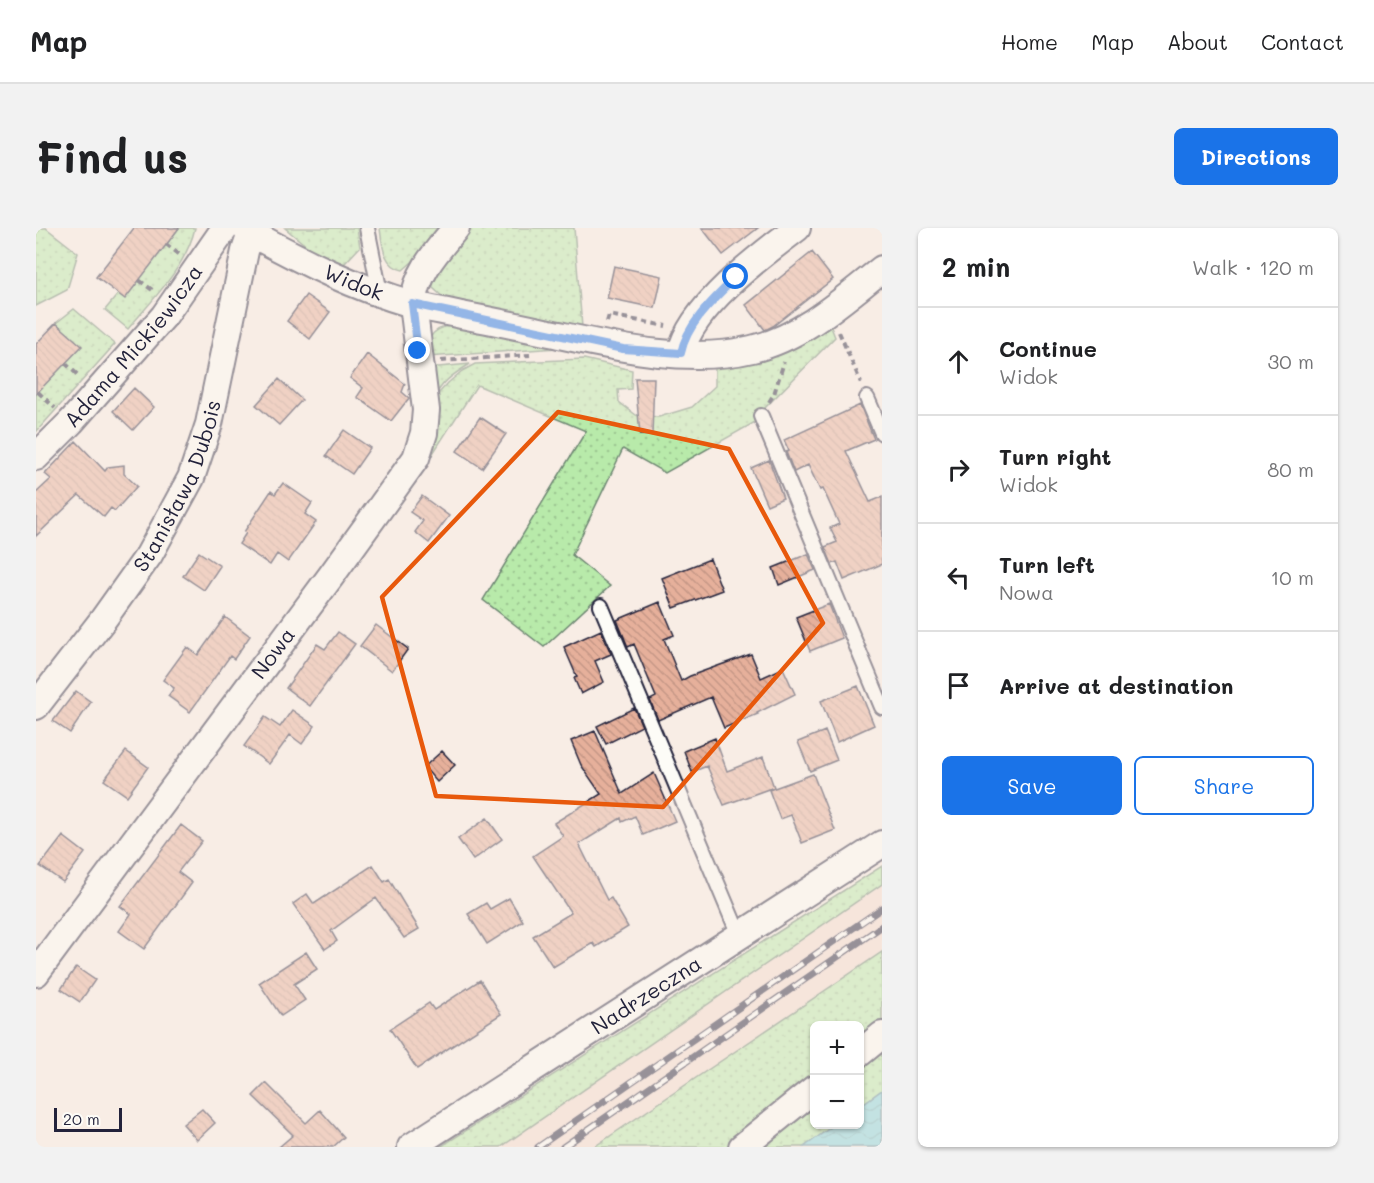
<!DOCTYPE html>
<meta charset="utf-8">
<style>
body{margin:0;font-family:Mali,sans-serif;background:#f2f2f2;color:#202124}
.controls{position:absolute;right:18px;bottom:18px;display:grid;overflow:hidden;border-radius:9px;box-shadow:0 2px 4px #0004}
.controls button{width:54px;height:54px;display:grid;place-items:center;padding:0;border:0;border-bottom:2px solid #e0e0e0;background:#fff;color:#202124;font:30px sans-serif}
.scale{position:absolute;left:18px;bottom:15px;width:68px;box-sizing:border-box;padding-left:6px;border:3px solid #22223b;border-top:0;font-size:16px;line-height:21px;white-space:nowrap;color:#22223b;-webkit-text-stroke:4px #fdfcf7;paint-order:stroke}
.stop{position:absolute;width:18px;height:18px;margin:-14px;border:4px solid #1a73e8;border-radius:50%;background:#fff}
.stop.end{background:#1a73e8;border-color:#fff;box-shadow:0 2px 6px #0008}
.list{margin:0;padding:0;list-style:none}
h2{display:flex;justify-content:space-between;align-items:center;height:78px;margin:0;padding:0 24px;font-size:26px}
h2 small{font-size:20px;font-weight:400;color:#757577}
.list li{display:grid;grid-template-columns:39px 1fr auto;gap:18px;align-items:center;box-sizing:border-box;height:108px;padding:0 24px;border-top:2px solid #e0e0e0}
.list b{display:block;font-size:22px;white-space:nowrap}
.list p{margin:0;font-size:20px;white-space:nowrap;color:#757577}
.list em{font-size:20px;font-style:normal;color:#757577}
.actions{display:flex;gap:12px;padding:18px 24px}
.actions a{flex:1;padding:14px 0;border:2px solid #1a73e8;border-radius:9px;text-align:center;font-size:21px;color:#1a73e8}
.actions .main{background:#1a73e8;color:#fff}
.icon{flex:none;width:33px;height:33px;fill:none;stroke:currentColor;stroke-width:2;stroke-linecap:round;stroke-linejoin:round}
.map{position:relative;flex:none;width:846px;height:919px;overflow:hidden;border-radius:9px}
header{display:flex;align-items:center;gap:36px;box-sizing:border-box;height:84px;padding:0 30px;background:#fff;border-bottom:2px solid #e0e0e0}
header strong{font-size:28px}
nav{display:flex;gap:33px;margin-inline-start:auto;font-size:21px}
.intro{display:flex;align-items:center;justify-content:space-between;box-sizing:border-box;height:144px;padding:0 36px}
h1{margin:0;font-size:42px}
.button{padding:15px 27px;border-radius:9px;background:#1a73e8;color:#fff;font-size:21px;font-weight:700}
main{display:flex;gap:36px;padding:0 36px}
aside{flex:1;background:#fff;border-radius:9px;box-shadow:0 2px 4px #0004}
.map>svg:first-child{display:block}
</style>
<header>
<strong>Map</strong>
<nav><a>Home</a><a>Map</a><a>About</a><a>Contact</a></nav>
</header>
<div class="intro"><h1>Find us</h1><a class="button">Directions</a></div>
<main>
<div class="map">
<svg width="846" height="919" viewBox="0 0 846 919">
<defs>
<pattern id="grass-dots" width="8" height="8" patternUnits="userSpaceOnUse" patternTransform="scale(1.5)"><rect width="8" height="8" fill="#b8eaaa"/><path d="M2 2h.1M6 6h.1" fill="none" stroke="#9ec893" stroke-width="1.8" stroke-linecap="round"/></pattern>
<pattern id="water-waves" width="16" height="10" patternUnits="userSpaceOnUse" patternTransform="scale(1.5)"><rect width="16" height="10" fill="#84d5dd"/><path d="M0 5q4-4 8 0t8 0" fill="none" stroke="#72b7bf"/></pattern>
<pattern id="building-back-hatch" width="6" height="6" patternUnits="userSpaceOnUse" patternTransform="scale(1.5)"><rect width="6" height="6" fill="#e6b09b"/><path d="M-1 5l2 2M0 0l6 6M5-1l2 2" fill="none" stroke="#c59786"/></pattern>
</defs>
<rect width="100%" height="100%" fill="#f8ede5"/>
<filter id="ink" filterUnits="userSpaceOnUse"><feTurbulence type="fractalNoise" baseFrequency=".0167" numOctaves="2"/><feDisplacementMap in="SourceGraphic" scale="12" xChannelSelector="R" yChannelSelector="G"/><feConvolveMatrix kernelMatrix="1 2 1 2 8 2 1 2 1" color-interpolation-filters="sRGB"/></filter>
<g filter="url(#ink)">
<path fill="#f3dbcf" d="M 846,656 L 846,724 L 558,919 L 465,919 Z"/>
<path fill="url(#grass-dots)" stroke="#6d8672" stroke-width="1.5" d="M 0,0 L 10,0 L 42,25 L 31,62 L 0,78 Z
M 143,0 L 159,0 C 150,39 117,71 92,101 L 69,82 L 83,65 L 89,70 Z
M 249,0 L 321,0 L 324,19 L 308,36 L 279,25 Z
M 344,0 L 408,0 L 384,27 L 367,42 C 347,38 346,16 344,0 Z
M 430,0 L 538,0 L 546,99 L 407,69 L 397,60 L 394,53 Z
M 38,81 L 79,116 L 0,204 L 0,166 L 45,118 L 20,95 Z
M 793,94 L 799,109 L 723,186 L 721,193 L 629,245 L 587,221 L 536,327 L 574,358 L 508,419 L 447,372 L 550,203 L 441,157 L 392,233 L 398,176 L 403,165 L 412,155 L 426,143 L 439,136 L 548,131 L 596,142 L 595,161 L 582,162 L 583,174 L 600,187 L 623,189 L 656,179 L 679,158 L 679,134 Z
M 422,97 L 536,119 L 391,129 C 390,106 400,98 422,97 Z
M 434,136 C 416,147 405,154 396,174 L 392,140 Z
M 846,638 L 846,656 L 465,919 L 404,919 Z
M 846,724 L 846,862 L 824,878 L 824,798 L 778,798 L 778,896 L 798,897 L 768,919 L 558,919 Z"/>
<path fill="url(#water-waves)" stroke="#5d8d9c" stroke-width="1.5" d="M 846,862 L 846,919 L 768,919 L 798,897 L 824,896 L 824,878 Z"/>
<path fill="url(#building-back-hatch)" stroke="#22223b" stroke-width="1.5" d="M 98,0 L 143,0 L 89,71 L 60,49 Z
M 666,0 L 722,0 L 687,27 Z
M 776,24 L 797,51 L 737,98 L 729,102 L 710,77 Z
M 578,38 L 626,48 L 619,80 L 571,70 Z
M 270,67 L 294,84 L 274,111 L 251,93 Z
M 20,95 L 46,118 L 0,166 L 0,116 Z
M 331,126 L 369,156 L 366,164 L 373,170 L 355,193 L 321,169 L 327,160 L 314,150 Z
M 599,150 L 618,150 L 616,207 L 604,207 Z
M 243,151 L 266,172 L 243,197 L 220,177 Z
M 98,160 L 118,179 L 97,202 L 77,183 Z
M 824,177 L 838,211 L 810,223 L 834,274 L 846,269 L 846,336 L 808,352 L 801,334 L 796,336 L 789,319 L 801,314 L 794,300 L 803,296 L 787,261 L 784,262 L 772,237 L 758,244 L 750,224 L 753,223 L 748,212 Z
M 444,189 L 470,206 L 446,240 L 421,223 Z
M 308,202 L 334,220 L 316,246 L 290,228 Z
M 40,213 L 69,243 L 72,239 L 88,237 L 88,246 L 101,258 L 79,283 L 75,280 L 68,289 L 43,267 L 0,308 L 0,265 L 15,251 L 9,246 Z
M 733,232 L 747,270 L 731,277 L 715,240 Z
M 247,255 L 276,275 L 269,286 L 280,294 L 252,334 L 241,326 L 234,337 L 203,316 L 210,305 L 208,304 L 235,263 L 239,266 Z
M 386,268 L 413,288 L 393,315 L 379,304 L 387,293 L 374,284 Z
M 163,324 L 184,338 L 168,362 L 147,348 Z
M 772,326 L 779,342 L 743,357 L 737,340 Z
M 674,331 L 686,362 L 638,380 L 626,350 Z
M 624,374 L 638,407 L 628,411 L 645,453 L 654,448 L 715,426 L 725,450 L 747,440 L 759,466 L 721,485 L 722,486 L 688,500 L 675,469 L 622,492 L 614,472 L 620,469 L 598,416 L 592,419 L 581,392 Z
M 793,376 L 806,410 L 774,423 L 760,389 Z
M 189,389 L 214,408 L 198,431 L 194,428 L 154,484 L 132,468 L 138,460 L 127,452 L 151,419 L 162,427 Z
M 340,397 L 372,421 L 356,443 L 324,418 Z
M 565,402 L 575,426 L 559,433 L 568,454 L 545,466 L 538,450 L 541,449 L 528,419 Z
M 302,404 L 319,416 L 274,478 L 250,460 L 281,416 L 289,421 Z
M 822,458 L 838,497 L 801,514 L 785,473 Z
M 40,463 L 55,474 L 34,505 L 17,493 Z
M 598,480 L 606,498 L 570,516 L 561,498 Z
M 256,482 L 279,498 L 266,516 L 254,507 L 233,536 L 208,518 L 229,489 L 244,499 Z
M 559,503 L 586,566 L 618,545 L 639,593 L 607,607 L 599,588 L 586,594 L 585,590 L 543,616 L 571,672 L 575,670 L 592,699 L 560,719 L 557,715 L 517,739 L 497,708 L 535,685 L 497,628 L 527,608 L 518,595 L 565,566 L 545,537 L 535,513 Z
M 789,503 L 801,532 L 774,543 L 762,514 Z
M 679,510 L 691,543 L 727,529 L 738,559 L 688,577 L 671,538 L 656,544 L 648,523 Z
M 90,523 L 112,539 L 91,568 L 68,552 Z
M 406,523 L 419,537 L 401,554 L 388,539 Z
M 777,546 L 799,602 L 766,615 L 755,587 L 744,591 L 733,562 Z
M 451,590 L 466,611 L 437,632 L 422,611 Z
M 145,597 L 166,613 L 142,644 L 156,655 L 108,721 L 83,703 L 95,686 L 84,678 Z
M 27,608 L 49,625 L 27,654 L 4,638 Z
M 337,637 L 348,654 L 353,651 L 383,701 L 368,710 L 340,670 L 295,703 L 301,713 L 289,721 L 257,676 L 271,666 L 278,676 Z
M 473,670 L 487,693 L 451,716 L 432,686 L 450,675 L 454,681 Z
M 270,724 L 281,741 L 258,756 L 269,772 L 245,788 L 223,755 Z
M 40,739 L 59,752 L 44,774 L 25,761 Z
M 444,752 L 465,786 L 381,841 L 354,801 L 393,775 L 398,782 Z
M 230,855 L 270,895 L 284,882 L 308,909 L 297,919 L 243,919 L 257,907 L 217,868 Z
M 166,881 L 179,895 L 161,912 L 147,896 Z"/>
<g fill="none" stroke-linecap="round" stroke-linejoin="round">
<g stroke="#22223b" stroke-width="18">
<path id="lane" d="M 331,0 L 344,65
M 831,170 L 846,205
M 725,188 L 846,479
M 565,378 L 703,707"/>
</g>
<g stroke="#22223b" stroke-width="30">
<g id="street">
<path id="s1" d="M 209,0 L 215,5 C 266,33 320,60 376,76 C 392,81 409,83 425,87 C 458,93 490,100 523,107 C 583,120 654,136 716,121 C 765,110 807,72 846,41"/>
<path d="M 645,125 C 654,80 725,27 761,0"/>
<path id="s2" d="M 0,229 L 35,194 L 128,88 L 189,0"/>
<path id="s3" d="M 0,478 L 66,393 L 113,327 L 155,250 L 173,196 L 209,23 L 215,5"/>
<path id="s4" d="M 0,745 L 295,348 L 380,230 L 388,205 L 390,182 L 377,76 C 381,44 400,24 420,0"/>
<path d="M 824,825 L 846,807"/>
<path id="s5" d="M 375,919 L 846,616"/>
<path d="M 706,919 L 778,861"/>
</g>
</g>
<path stroke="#22223b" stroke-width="4" stroke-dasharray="6 4.5" stroke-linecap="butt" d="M 130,16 L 144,27
M 103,52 L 119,64
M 571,94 L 573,87 L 630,98
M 803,104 L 825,155
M 405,133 L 494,127
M 29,135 L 44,149
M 2,164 L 19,180
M 733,174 L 738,166 L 748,134"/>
<use href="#lane" stroke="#fdfcf7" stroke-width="14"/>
<use href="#street" stroke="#fdfcf7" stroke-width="26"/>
<g stroke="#22223b" stroke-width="7">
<path id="rail" d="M 502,919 L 846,680
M 527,919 L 846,698"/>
</g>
<use href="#rail" stroke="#fdfcf7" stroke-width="4.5" stroke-dasharray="14" stroke-linecap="butt"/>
</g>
</g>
<g fill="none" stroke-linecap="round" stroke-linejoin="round" filter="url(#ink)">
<path stroke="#1a73e8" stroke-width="8" d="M 382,123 L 376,76 L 587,121 L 645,125 C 651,95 679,70 700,49"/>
</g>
<path d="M0 0H846V919H0ZM 522,184 L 693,221 L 787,395 L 627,579 L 400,568 L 346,369 Z" fill="#f8ede5" fill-opacity=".55" fill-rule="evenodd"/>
<path fill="none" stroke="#e8590c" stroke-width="4.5" stroke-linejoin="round" d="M 522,184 L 693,221 L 787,395 L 627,579 L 400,568 L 346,369 Z"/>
<g text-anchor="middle" stroke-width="6" stroke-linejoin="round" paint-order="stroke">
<g font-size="21" fill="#22223b" stroke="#fdfcf7">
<text dy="7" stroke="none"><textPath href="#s1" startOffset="122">Widok</textPath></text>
<text dy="7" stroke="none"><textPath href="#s2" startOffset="148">Adama Mickiewicza</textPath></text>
<text dy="7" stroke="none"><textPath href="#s3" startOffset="264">Stanisława Dubois</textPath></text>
<text dy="7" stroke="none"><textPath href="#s4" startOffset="398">Nowa</textPath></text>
<text dy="7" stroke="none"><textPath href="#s5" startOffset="280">Nadrzeczna</textPath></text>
</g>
</g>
</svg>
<div class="controls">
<button>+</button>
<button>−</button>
</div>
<div class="scale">20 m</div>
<div class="stop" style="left:700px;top:49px"></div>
<div class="stop end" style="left:382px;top:123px"></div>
</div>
<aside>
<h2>2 min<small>Walk · 120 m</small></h2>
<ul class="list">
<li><svg class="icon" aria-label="ahead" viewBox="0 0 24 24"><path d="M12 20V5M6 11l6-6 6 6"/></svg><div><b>Continue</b><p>Widok</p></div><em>30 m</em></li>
<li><svg class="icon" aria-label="right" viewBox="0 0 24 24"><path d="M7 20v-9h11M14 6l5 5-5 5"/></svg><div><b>Turn right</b><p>Widok</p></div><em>80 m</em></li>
<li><svg class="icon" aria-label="left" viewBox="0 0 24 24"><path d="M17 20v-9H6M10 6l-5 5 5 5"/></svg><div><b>Turn left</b><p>Nowa</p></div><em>10 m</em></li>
<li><svg class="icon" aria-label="arrive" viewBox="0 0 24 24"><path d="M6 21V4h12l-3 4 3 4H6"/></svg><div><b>Arrive at destination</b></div></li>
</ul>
<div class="actions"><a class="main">Save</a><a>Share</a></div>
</aside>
</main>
